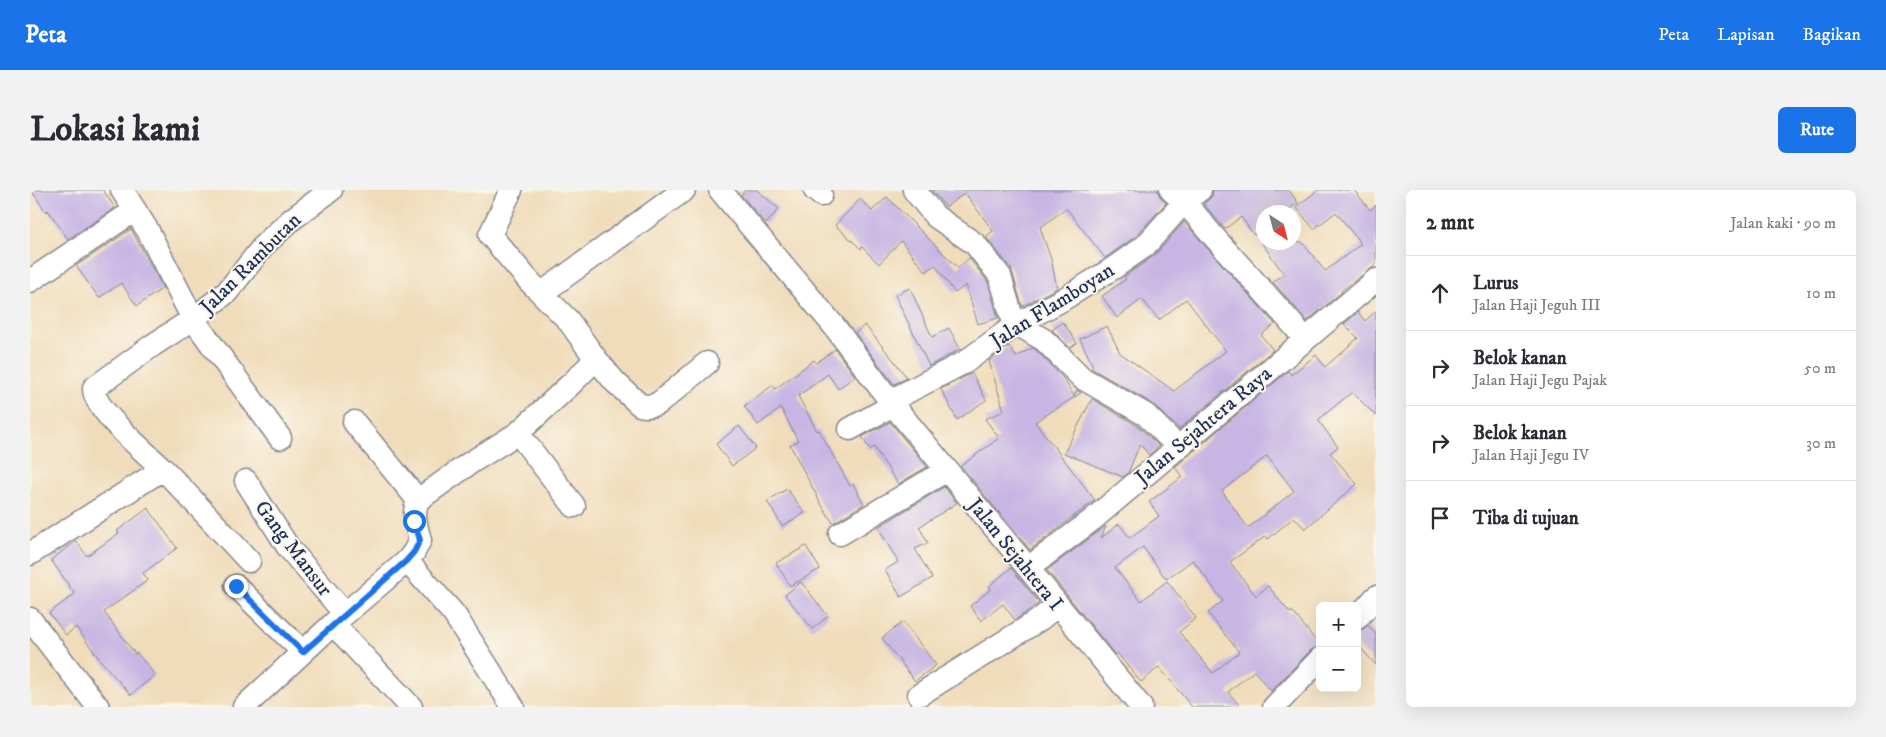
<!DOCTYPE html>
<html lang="id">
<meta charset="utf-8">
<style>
body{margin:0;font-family:"IM FELL DW Pica",serif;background:#f2f2f3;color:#2b2b33}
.controls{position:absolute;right:15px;bottom:15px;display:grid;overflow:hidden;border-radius:8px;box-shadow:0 5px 20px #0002}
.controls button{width:45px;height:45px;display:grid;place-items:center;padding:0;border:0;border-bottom:1px solid #e1e1e2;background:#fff;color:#2b2b33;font:25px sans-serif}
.compass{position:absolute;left:1226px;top:15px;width:45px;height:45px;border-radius:50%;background:#fff;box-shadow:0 5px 20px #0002;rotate:144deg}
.stop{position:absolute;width:15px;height:15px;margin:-11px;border:4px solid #1a73e8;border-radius:50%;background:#fff}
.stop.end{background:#1a73e8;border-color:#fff;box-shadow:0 1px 5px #0008}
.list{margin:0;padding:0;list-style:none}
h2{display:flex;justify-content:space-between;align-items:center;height:65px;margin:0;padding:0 20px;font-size:21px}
h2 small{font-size:16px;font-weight:400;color:#7c7c81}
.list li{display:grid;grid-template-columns:32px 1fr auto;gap:15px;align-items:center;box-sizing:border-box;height:75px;padding:0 20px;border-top:1px solid #e1e1e2}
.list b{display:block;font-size:19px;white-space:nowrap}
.list p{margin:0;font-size:16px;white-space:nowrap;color:#7c7c81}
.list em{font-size:16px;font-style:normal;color:#7c7c81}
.icon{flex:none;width:28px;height:28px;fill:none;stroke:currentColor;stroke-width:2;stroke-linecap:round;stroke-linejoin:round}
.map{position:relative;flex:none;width:1346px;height:517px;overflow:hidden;border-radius:8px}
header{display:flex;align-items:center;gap:30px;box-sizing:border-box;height:70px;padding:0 25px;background:#1a73e8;color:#fff}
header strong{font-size:24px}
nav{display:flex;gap:28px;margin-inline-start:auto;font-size:18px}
.intro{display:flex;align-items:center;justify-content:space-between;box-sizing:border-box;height:120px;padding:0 30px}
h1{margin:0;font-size:35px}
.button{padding:12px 22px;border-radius:8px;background:#1a73e8;color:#fff;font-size:18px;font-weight:700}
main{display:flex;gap:30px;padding:0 30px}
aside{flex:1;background:#fff;border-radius:8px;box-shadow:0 5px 20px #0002}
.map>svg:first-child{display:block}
</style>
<header>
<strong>Peta</strong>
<nav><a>Peta</a><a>Lapisan</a><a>Bagikan</a></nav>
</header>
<div class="intro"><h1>Lokasi kami</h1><a class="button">Rute</a></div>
<main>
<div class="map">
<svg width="1346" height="517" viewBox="0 0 1346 517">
<rect width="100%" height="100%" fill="#fbf7ec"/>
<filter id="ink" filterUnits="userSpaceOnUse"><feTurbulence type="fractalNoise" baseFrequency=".02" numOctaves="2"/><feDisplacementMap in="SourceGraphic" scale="10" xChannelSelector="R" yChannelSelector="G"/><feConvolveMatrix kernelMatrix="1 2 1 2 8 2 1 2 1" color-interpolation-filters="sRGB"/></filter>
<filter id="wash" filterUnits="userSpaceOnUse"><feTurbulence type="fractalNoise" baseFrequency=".0096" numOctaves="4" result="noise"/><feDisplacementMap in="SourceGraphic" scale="20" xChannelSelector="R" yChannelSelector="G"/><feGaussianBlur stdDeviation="1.12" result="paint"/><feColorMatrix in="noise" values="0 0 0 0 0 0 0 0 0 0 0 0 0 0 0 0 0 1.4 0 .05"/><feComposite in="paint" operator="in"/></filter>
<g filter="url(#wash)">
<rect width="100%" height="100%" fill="#f0dcba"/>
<g id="blocks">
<path fill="#c7b6e3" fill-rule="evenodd" d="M 1,0 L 73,0 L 85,18 L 38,49 L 18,20 L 16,22 Z
M 715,0 L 727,0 L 749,19 L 736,34 L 711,5 Z
M 901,0 L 1128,0 L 1129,5 L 1136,13 L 1106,46 L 1075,68 L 1036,18 L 1010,38 L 1021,69 L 1027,98 L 992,116 L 981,78 L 956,47 L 963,41 L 935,3 L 916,17 Z
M 1183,0 L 1259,0 L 1268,13 L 1255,22 L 1234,22 L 1234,38 L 1224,45 L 1211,27 L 1195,39 L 1174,14 L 1182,6 Z
M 1288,0 L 1324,0 L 1340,20 L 1346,15 L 1346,75 L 1311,101 L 1312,102 L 1277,131 L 1243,92 L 1254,84 L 1231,52 L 1272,52 L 1295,81 L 1331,54 L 1306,22 L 1284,39 L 1266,17 Z
M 857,7 L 928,78 L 939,68 L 958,92 L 968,128 L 948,134 L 936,95 L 925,103 L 905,75 L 896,82 L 871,51 L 849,74 L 832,57 L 831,59 L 805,35 L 830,9 L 842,21 Z
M 1154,32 L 1245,134 L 1231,145 L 1243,160 L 1149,239 L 1123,214 L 1061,178 L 1063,176 L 1050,149 L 1077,136 L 1090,163 L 1144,201 L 1196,161 L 1156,109 L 1129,130 L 1112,109 L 1087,128 L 1072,106 L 1096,89 L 1094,87 L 1125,65 Z
M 101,39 L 133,98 L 107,116 L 91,93 L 69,108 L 46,76 Z
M 880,98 L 902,147 L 919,138 L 930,159 L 899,176 L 865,105 Z
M 1346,121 L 1346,226 L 1322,202 L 1288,230 L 1308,257 L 1300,263 L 1327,294 L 1275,339 L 1264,327 L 1238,349 L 1236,346 L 1200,372 L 1226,406 L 1238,396 L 1260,423 L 1262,421 L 1290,456 L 1281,460 L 1241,501 L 1224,481 L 1198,502 L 1211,517 L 1162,517 L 1129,477 L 1111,492 L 1087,463 L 1085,465 L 1017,380 L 1076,336 L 1071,348 L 1089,334 L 1100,348 L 1129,326 L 1119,312 L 1152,287 L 1145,277 L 1258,181 L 1261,185 L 1286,165 L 1295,177 L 1328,148 L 1314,134 L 1328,122 L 1335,131 ZM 1237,266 L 1264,301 L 1218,338 L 1192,301 ZM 1113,357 L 1136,389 L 1163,370 L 1193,411 L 1178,423 L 1209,462 L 1183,483 L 1149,442 L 1166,428 L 1137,391 L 1111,411 L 1085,378 Z
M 1033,132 L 1047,153 L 1040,158 L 1022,140 Z
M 835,135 L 865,172 L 877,188 L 864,194 L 825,143 Z
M 979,156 L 986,167 L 1002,158 L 1006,160 L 1033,188 L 1044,206 L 1047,200 L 1051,203 L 1005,232 L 1065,310 L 1000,360 L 931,276 L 969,248 L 955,229 L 974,221 L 959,171 Z
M 805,159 L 825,186 L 808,199 L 798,184 L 768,206 L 787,241 L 789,240 L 820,296 L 823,294 L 834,314 L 803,333 L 791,314 L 760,255 L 768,251 L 751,218 L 728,235 L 714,216 L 743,195 L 745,199 L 784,170 L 786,173 Z
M 942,183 L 956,210 L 927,230 L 911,199 Z
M 1062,209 L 1108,236 L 1129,256 L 1119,265 L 1110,254 L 1098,283 L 1093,287 L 1034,263 Z
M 860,232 L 897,277 L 868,294 L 844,257 L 840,260 L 832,247 Z
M 709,236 L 726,258 L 702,276 L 686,254 Z
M 914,297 L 927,313 L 889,337 L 898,353 L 885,359 L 902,388 L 871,407 L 855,380 L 868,372 L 848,337 Z
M 757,299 L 775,323 L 752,336 L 737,311 Z
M 118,318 L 147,358 L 113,383 L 118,390 L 74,422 L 105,464 L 107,463 L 125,485 L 101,505 L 70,470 L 46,437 L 36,445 L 19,423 L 45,404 L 21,370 L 46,351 L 57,366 L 89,343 L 87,341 Z
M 776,356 L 790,379 L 760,396 L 746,373 Z
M 981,378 L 1009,413 L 985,430 L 973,414 L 951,431 L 940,416 L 961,399 L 959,396 Z
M 771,392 L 798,426 L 782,439 L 755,405 Z
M 873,432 L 906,475 L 885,491 L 852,448 Z
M 1338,435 L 1346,445 L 1346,475 L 1327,454 L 1327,443 Z"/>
</g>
</g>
<g filter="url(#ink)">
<use href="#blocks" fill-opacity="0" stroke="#86868c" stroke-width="1"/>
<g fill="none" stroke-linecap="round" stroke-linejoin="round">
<g stroke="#86868c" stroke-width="25">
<path id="minor" d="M 92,0 L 118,41 L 163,129 L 250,248
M 690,0 L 804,136 L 863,215 L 998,378 L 1111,517
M 785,0 L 791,5
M 884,0 L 905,26 L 945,54 L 970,86 L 981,124 L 987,134 L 1014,150 L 1052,188 L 1116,225 L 1148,257
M 1141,0 C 1159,14 1170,31 1185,48 C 1215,82 1246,114 1275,149
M 0,91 L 105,20
M 512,103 L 654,0
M 566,169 L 585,192 L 610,215 C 618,217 623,216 629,213 L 677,173
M 860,211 L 935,172 L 987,134 L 1032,110 L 1082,79 L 1115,56 L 1155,11 L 1170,0
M 324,232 L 388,310
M 820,239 L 863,215
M 488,243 L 544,316
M 216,291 L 258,357 L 315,424
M 388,310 L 440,273 L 488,243 L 542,193 L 566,169 L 538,130 L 499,91 L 460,45 L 481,0
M 388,310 C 382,324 386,335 390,350 L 384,362 L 377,371 L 424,424 L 483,517
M 810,344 L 917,280
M 0,364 L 133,279
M 219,371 C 191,341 164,311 135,281 C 120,266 62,219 64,198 L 123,155 L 163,129 L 197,102 L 235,54 L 261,30 L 301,0
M 998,378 L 1062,330 L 1346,90
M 206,396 L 273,462
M 1327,428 L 1346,407
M 0,429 L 68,517
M 303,434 L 381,517
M 889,505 L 1009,430 L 1028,415
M 214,517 L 303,434 L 377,371
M 1244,517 L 1290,469"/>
</g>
<use href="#minor" stroke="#fff" stroke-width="22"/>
</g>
</g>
<g fill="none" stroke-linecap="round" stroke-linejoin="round" filter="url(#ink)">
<path stroke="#1a73e8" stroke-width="6" d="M 206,396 L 273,462 L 376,371 L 384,362 L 390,350 L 384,331"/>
</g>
<g text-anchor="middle" stroke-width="4" stroke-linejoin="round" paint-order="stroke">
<g font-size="21" fill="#1b2f5e" stroke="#fbf7ec">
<text transform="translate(220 73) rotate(-45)" y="7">Jalan Rambutan</text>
<text transform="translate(1022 115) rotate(-32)" y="7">Jalan Flamboyan</text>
<text transform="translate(1173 235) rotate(-40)" y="7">Jalan Sejahtera Raya</text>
<text transform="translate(264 358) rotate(53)" y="7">Gang Mansur</text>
<text transform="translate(986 364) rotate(51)" y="7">Jalan Sejahtera I</text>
</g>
</g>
</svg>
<div class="controls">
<button>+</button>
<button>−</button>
</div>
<svg class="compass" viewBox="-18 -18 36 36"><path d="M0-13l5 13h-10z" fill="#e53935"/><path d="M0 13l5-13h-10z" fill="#7c7c81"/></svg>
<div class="stop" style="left:384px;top:331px"></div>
<div class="stop end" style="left:206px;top:396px"></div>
</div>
<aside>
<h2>2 mnt<small>Jalan kaki · 90 m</small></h2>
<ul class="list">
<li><svg class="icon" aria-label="ahead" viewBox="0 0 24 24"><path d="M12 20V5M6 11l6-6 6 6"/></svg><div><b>Lurus</b><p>Jalan Haji Jeguh III</p></div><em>10 m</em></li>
<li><svg class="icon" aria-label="right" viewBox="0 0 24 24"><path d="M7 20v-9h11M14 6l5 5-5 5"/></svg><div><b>Belok kanan</b><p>Jalan Haji Jegu Pajak</p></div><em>50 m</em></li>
<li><svg class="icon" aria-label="right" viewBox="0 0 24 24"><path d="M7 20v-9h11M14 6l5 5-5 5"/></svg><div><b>Belok kanan</b><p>Jalan Haji Jegu IV</p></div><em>30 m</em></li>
<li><svg class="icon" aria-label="arrive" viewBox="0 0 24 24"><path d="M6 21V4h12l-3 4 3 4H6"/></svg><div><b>Tiba di tujuan</b></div></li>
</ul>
</aside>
</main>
